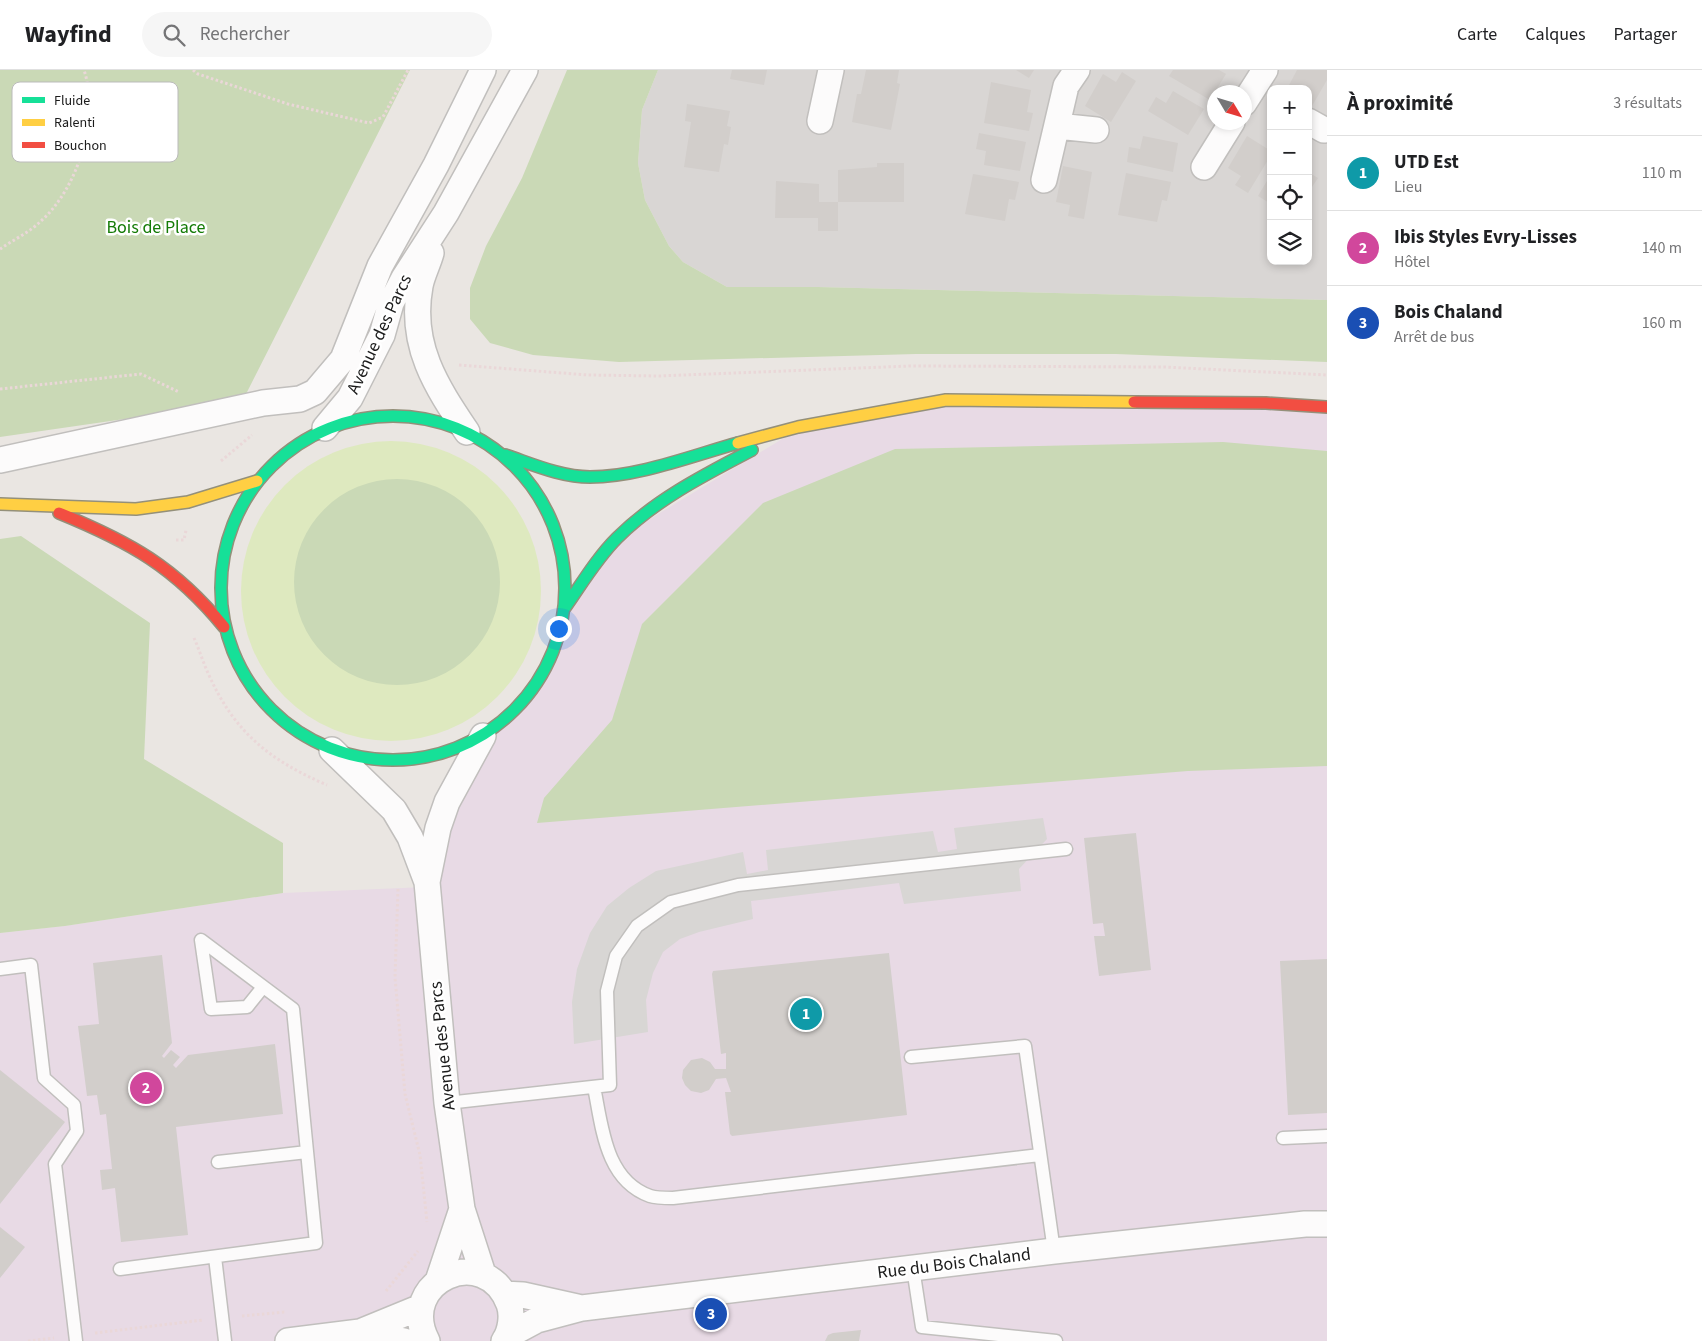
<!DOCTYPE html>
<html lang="fr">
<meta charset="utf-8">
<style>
body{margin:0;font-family:"Source Sans 3",sans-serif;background:#f6f6f6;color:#202124}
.controls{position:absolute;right:15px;top:15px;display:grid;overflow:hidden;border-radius:10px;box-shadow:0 2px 8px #0003}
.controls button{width:45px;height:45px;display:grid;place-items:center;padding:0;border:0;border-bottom:1px solid #e0e0e0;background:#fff;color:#202124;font:25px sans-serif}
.compass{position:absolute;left:1207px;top:15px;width:45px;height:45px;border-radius:50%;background:#fff;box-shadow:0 2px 8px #0003;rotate:128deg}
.you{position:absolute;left:558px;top:558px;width:18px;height:18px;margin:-12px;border:4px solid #fff;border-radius:50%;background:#1a73e8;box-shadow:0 0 0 8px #1a73e833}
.badge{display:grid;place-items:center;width:32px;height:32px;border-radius:50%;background:#1a73e8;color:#fff;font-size:16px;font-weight:700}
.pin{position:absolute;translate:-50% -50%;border:2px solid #fff;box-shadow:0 1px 5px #0006}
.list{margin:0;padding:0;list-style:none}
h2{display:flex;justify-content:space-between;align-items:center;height:65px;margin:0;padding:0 20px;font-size:21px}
h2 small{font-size:16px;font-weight:400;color:#757577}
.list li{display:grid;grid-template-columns:32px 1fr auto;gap:15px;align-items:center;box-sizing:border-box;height:75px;padding:0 20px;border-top:1px solid #e0e0e0}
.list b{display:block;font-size:19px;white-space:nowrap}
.list p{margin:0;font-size:16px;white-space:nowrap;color:#757577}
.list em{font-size:16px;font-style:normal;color:#757577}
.icon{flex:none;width:28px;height:28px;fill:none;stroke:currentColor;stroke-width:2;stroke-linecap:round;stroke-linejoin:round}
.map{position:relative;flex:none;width:1327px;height:1271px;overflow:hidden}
header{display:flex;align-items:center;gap:30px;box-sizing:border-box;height:70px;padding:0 25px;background:#fff;border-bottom:1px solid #e0e0e0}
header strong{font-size:24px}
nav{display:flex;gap:28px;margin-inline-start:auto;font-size:18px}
.search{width:350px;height:45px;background:#f6f6f6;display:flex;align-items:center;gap:12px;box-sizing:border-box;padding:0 18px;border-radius:28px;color:#757577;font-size:19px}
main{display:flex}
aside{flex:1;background:#fff}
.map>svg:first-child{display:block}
</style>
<header>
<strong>Wayfind</strong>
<div class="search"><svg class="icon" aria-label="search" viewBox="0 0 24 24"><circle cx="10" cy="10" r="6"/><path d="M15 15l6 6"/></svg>Rechercher</div>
<nav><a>Carte</a><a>Calques</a><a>Partager</a></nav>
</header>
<main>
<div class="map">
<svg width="1327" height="1271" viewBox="0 0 1327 1271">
<rect width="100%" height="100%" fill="#eae6e2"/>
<path fill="#d9d6d4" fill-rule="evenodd" d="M 658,0 L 1327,0 L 1327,230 L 818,217 L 727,217 L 683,192 L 669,176 L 645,130 L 638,93 L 642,40 ZM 1271,19 L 1308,19 L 1308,191 L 1271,191 ZM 1214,22 L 1244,22 L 1244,52 L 1214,52 Z"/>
<path fill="#e8dae5" d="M 947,334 L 1327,340 L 1327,1271 L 0,1271 L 0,863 L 65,856 L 283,823 L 426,817 L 483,669 L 519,639 L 538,616 L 548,599 L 558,573 L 566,541 L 625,464 L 797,360 Z"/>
<path fill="#d8d6d4" d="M 1043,748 L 1047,769 L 1019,799 L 1021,821 L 904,834 L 899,813 L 751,831 L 753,849 L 699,862 L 680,869 L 663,882 L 653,903 L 646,930 L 648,962 L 574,974 L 572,932 L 577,899 L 590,863 L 607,836 L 629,818 L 656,801 L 743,782 L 747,804 L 768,800 L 766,780 L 933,761 L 938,782 L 957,779 L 954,758 Z"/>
<path fill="#dee9bf" d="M241 521a150 150 0 1 1 300 0a150 150 0 1 1-300 0Z"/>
<path fill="#cad9b6" d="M 0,0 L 410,0 L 242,332 L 0,367 Z
M 567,0 L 658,0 L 642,40 L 638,93 L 645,130 L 669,176 L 683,192 L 727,217 L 818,217 L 1327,230 L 1327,292 L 1116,284 L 916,284 L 619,292 L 533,285 L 490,273 L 470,249 L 470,218 L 486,176 L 522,108 Z
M 1223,372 L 1327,381 L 1327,696 L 1188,701 L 537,753 L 544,728 L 612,650 L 642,554 L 763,433 L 895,379 Z
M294 512a103 103 0 1 1 206 0a103 103 0 1 1-206 0Z
M 21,466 L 150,553 L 144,689 L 283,773 L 283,823 L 65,856 L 0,863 L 0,469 Z"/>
<path fill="#d2cecb" d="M 732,0 L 767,0 L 764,15 L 730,9 Z
M 866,0 L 899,0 L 897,13 L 900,14 L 891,60 L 852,52 L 857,24 L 861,24 Z
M 1016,0 L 1034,0 L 1029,8 Z
M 1173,0 L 1219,0 L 1226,4 L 1210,30 L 1169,6 Z
M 1297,0 L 1327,0 L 1327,10 L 1312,36 L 1308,33 L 1308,19 L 1287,19 Z
M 1122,2 L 1136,11 L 1111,52 L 1085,36 L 1103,4 L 1116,12 Z
M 991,12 L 1031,20 L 1027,42 L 1033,43 L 1029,61 L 984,53 Z
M 1173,21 L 1204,39 L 1188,65 L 1148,41 L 1156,27 L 1166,33 Z
M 687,34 L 730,41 L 727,56 L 731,57 L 728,75 L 724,74 L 719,102 L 684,97 L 691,52 L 685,51 Z
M 979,63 L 1026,72 L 1020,101 L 984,95 L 986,81 L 976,79 Z
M 1143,66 L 1178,73 L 1173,102 L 1127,92 L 1129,77 L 1140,79 Z
M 1247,66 L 1271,81 L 1271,85 L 1248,123 L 1235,115 L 1241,106 L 1228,98 Z
M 877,93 L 904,93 L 904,132 L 838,132 L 838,161 L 818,161 L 818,148 L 775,148 L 776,111 L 819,114 L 819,132 L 838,132 L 838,100 L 877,97 Z
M 1063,96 L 1092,102 L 1084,149 L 1068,146 L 1070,135 L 1056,132 Z
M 1308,102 L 1318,108 L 1308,123 Z
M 1126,103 L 1171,112 L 1167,131 L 1162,130 L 1157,152 L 1118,145 Z
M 973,104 L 1019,112 L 1015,130 L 1009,129 L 1005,151 L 965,144 Z
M 1271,104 L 1271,134 L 1258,126 Z
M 1136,763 L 1151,900 L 1099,906 L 1094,866 L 1105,866 L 1103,853 L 1093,854 L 1084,768 Z
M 889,883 L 907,1045 L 732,1066 L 730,1064 L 725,1022 L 731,1022 L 726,1008 L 716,1009 L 709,1020 L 701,1023 L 691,1021 L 685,1015 L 682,1008 L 683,1000 L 691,990 L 702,988 L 710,992 L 715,999 L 726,999 L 726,983 L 721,984 L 712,904 L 713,901 Z
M 162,885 L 172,973 L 162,986 L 164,988 L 171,980 L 180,987 L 173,995 L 176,998 L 188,985 L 275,974 L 283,1044 L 176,1057 L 188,1165 L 121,1172 L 115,1118 L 102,1120 L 100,1100 L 112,1099 L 106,1044 L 100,1045 L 97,1025 L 87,1026 L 78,956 L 99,954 L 93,893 Z
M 1327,889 L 1327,1043 L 1288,1045 L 1280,891 Z
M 0,1000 L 65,1052 L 0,1134 Z
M 0,1157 L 25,1177 L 0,1208 Z
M 861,1260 L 859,1271 L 825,1271 L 828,1265 L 833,1263 Z"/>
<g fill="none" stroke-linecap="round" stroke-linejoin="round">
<g stroke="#c1bfbd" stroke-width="15">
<path id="lane" d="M 0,899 L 31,895 L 44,1008 L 74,1035 L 77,1061 L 55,1094 L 76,1271
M 911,987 L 1025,976 L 1054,1181
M 594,1017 C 602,1056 605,1110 650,1126 C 656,1128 665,1128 673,1128 L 1040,1085
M 447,1033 L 610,1015 L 607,921 L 616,886 L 637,856 L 671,832 L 738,815 L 1066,779
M 1283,1068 L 1327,1066
M 218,1092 L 307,1082
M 215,1187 L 225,1271
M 913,1198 L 922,1257 L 1056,1271
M 120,1199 L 316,1173 L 293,939 L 201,870 L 211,939 L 247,937 L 263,917"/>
</g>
<g stroke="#c1bfbd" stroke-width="28">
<path id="street" d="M 1244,33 L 1265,0
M 820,51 L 831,0
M 1308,51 L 1324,60
M 1057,56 L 1096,60
M 1204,97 L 1232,52
M 1044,110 L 1066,16 L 1077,0
M 431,183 C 428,194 422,205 420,216 C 409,275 436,316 467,362
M 325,358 L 350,328 L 382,265 L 391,233 L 404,208 L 446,143 L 525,0
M 0,390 L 263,333 L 300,329 L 315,322 L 343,289 L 380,196 L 436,95 L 483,0
M 332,680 L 394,740 L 410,767 L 427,812 L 447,1033 L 462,1139 L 483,1204
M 427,812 L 438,758 L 447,732 L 483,666
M 438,1211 L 462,1139
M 505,1224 L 523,1225 L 577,1237
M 360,1262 L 404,1271
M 507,1266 L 537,1250 L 582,1238 L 1054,1181 L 1305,1154 L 1327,1154
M 288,1271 L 360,1262 L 421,1237
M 427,1271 C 396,1211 485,1171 509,1234 C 513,1245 511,1261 504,1271"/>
</g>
<g stroke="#94907a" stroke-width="14">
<path id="fast" d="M221 518a172 172 0 1 1 344 0a172 172 0 1 1-344 0Z
M 505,385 C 532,394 561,407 590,407 C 638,407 691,386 738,373
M 564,539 C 581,515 596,489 617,468 C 655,430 704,405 752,380"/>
</g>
<g stroke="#94907a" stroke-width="14">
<path id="slow" d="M 738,373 L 798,357 L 946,330 L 1134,332
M 0,434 L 136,439 L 188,432 L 257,411"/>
</g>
<g stroke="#94907a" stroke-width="14">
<path id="jam" d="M 1134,332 L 1266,333 L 1327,337
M 59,443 C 130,472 175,497 224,557"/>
</g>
<path stroke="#ead7d8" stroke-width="3" stroke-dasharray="2.5 2.5" stroke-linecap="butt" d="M 193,0 L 198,4 L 288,34 L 369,53 L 383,47 L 408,0
M 0,179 C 13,170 30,162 41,151 C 78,118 100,48 84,0
M 459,295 L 588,305 L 659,306 L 910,296 L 1164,297 L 1327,305
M 0,319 L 141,304 L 179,322
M 221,391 L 252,365
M 176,470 L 184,470 L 186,460
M 194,568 C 199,579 203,592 208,603 C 234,662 269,690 327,715
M 398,819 L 395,907 L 405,1024 L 420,1085 L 427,1152
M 386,1221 L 418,1181
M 242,1246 L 285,1242
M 95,1263 L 203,1250
M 28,1271 L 54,1268"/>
<use href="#lane" stroke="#fcfbfb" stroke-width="12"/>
<use href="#street" stroke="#fcfbfb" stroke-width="25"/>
<use href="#fast" stroke="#16e098" stroke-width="11"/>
<use href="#slow" stroke="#ffcf43" stroke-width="11"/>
<use href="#jam" stroke="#f24e42" stroke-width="11"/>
</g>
<g text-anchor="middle" stroke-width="5" stroke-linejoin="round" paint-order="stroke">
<g font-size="18" fill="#147b06" stroke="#fff">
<text x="156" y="163">Bois de Place</text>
</g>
<g font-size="18" fill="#1b1b1b" stroke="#fff">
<text transform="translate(379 264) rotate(-65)" y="6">Avenue des Parcs</text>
<text transform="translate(442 976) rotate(-96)" y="6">Avenue des Parcs</text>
<text transform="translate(954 1193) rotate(-7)" y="6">Rue du Bois Chaland</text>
</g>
</g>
<rect x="12" y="12" width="166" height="80" rx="8" fill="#fff" stroke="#bbb" stroke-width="1"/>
<rect x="22" y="27" width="23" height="6" fill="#16e098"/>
<rect x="22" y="49" width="23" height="7" fill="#ffcf43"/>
<rect x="22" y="72" width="23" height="6" fill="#f24e42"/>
<g font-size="14" fill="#1b1b1b">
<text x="54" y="35">Fluide</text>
<text x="54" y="57">Ralenti</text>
<text x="54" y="80">Bouchon</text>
</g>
</svg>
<div class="controls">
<button>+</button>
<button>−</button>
<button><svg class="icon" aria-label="locate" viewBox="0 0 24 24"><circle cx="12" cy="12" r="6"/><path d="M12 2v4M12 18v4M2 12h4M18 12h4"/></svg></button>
<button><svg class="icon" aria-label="layers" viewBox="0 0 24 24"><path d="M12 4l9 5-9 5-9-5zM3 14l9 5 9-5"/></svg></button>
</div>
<svg class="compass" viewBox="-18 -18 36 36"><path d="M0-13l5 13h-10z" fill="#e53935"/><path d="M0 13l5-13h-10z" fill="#757577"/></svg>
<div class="you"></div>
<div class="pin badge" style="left:806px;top:944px;background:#0f9aa8">1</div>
<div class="pin badge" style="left:146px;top:1018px;background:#d1479c">2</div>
<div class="pin badge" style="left:711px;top:1244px;background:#1a4fb4">3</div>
</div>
<aside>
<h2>À proximité<small>3 résultats</small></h2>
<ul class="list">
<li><span class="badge" style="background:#0f9aa8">1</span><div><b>UTD Est</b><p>Lieu</p></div><em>110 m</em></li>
<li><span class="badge" style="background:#d1479c">2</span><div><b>Ibis Styles Evry-Lisses</b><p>Hôtel</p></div><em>140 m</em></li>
<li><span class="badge" style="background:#1a4fb4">3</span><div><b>Bois Chaland</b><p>Arrêt de bus</p></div><em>160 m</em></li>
</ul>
</aside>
</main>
